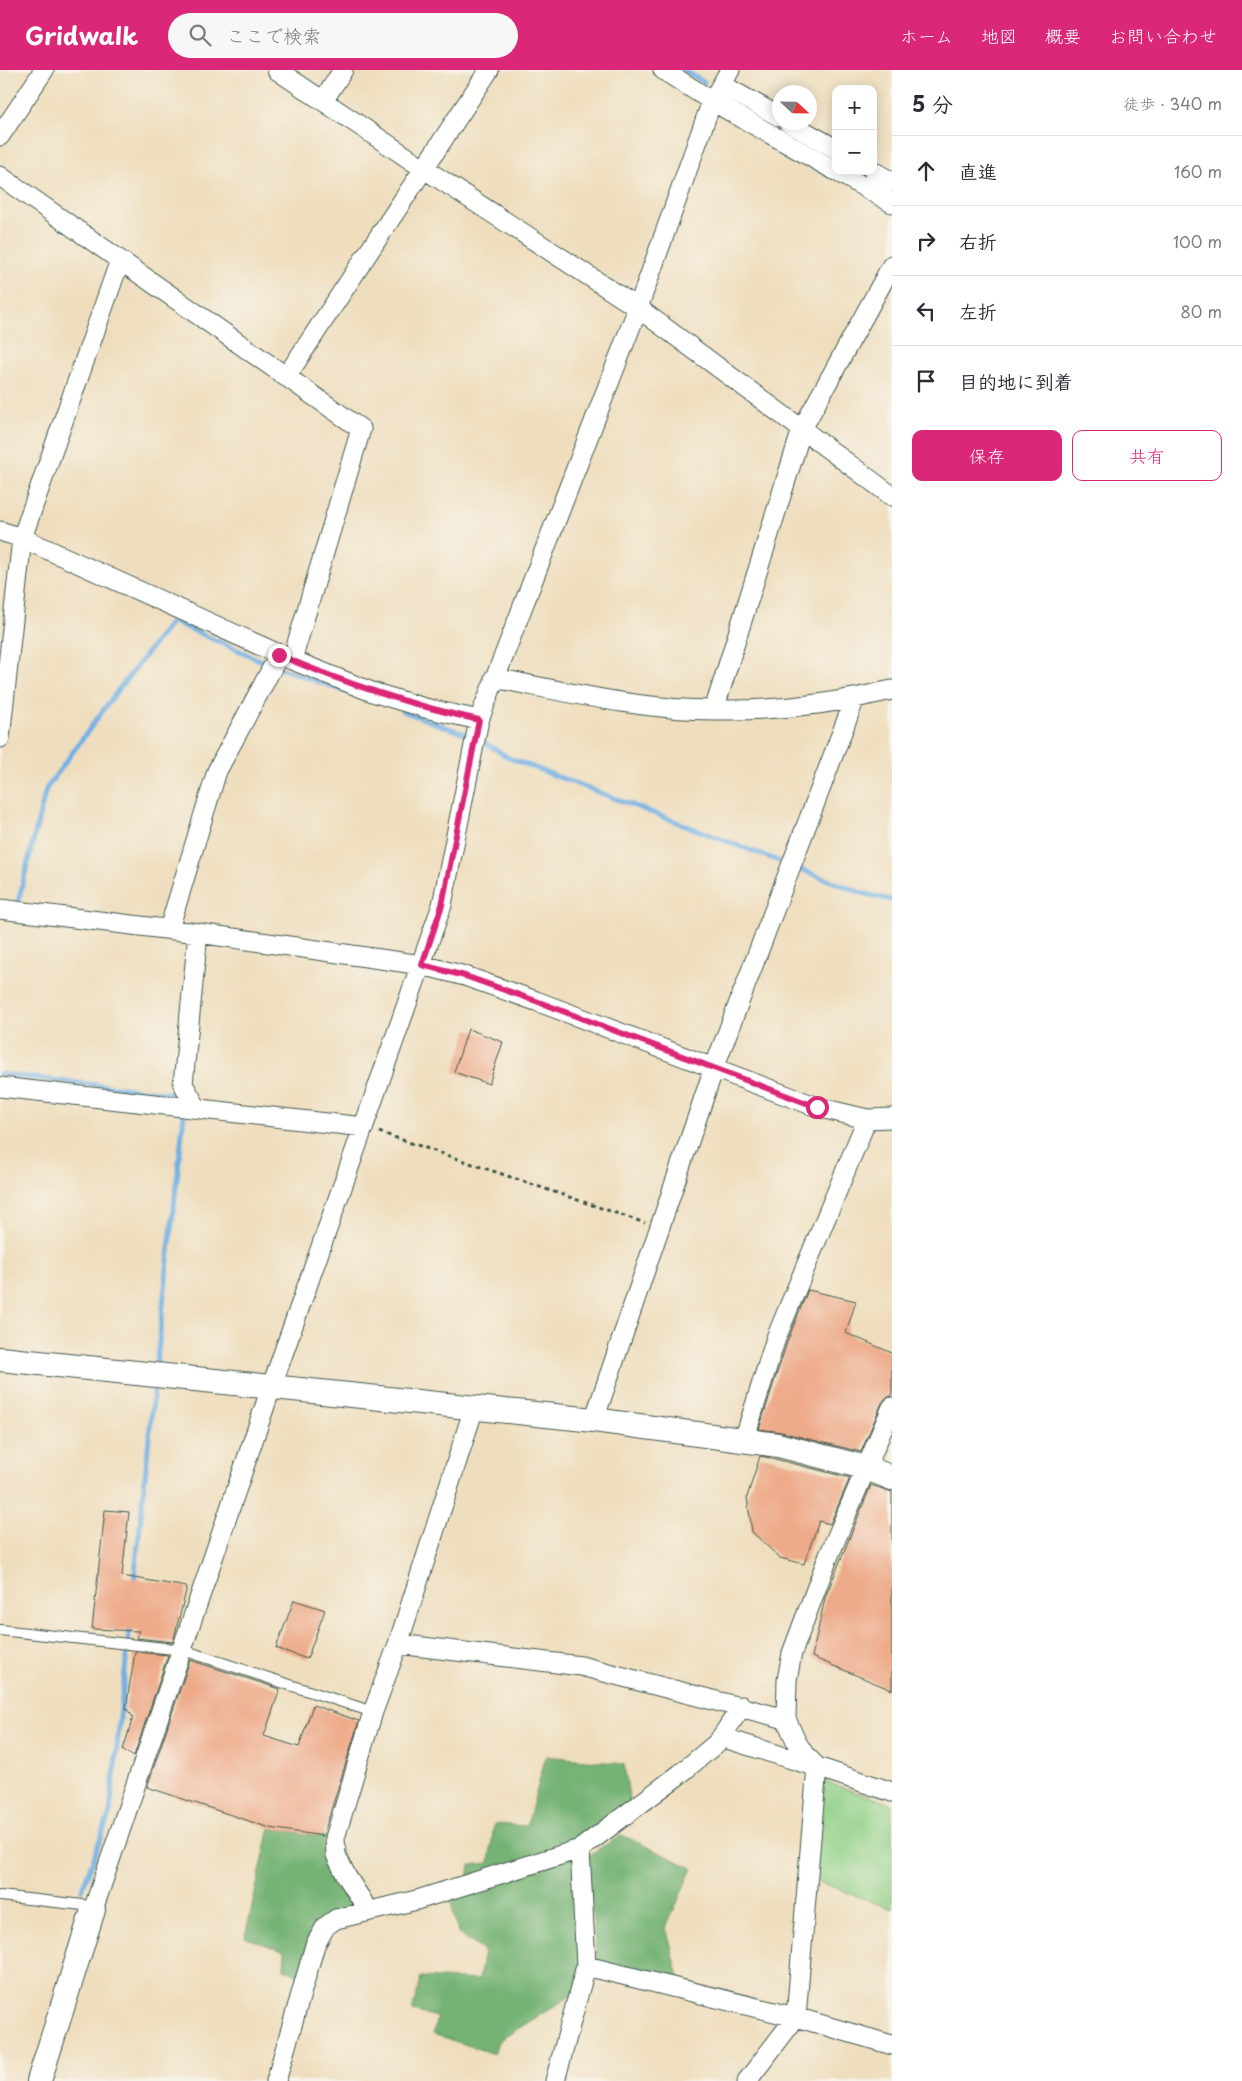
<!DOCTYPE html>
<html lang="ja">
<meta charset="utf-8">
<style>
body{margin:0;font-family:"Playpen Sans","Klee One",sans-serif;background:#f7f7f7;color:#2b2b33}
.controls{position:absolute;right:15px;top:15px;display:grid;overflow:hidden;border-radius:10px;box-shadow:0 2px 12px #0003}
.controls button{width:45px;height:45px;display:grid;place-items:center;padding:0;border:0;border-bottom:1px solid #e1e1e2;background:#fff;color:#2b2b33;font:25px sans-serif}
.compass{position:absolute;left:772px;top:15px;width:45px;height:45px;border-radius:50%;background:#fff;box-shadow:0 2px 12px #0003;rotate:112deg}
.stop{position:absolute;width:15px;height:15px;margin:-11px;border:4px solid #db2777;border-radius:50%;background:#fff}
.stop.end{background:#db2777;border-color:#fff;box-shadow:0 1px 5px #0008}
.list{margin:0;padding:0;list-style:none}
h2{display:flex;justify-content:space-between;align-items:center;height:65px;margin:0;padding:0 20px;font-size:21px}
h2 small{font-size:16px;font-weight:400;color:#7c7c81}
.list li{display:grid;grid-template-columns:32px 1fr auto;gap:15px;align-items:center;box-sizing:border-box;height:70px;padding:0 20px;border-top:1px solid #e1e1e2}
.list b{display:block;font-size:19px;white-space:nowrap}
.list em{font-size:16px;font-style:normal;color:#7c7c81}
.actions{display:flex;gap:10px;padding:15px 20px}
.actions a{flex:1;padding:11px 0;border:1px solid #db2777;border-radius:10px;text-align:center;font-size:18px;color:#db2777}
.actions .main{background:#db2777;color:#fff}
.icon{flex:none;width:28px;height:28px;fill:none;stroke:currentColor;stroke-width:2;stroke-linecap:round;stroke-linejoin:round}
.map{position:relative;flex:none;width:892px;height:2011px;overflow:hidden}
header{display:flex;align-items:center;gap:30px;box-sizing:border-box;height:70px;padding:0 25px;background:#db2777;color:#fff}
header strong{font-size:24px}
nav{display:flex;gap:28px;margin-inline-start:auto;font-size:18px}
.search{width:350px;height:45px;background:#f7f7f7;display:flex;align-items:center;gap:12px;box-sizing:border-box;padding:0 18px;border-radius:28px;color:#7c7c81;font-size:19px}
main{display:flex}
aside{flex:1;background:#fff}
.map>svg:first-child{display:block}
</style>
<header>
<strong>Gridwalk</strong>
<div class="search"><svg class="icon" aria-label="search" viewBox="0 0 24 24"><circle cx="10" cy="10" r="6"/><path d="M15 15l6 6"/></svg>ここで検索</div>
<nav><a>ホーム</a><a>地図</a><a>概要</a><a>お問い合わせ</a></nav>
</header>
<main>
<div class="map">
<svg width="892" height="2011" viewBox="0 0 892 2011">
<rect width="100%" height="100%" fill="#f7f3e8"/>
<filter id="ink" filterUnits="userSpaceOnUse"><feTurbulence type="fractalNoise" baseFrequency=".02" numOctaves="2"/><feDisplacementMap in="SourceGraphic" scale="10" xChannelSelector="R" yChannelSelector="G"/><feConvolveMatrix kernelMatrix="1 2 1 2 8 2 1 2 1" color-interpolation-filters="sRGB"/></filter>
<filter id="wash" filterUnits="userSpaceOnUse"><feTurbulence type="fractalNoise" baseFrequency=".0096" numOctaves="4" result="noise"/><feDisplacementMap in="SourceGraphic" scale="20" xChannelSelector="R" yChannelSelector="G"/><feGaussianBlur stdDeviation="1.12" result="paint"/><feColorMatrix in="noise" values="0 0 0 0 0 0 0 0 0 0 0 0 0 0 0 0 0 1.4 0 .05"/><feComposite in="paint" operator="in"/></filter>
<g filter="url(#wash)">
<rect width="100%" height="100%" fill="#efdebe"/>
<path fill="#92d188" stroke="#58875e" d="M 820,1710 L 892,1734 L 892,1839 L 808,1808 Z"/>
<path fill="#75b374" stroke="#4a7854" d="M 546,1686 L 624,1694 L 631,1741 L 580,1780 L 580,1920 L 500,1970 L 494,1984 L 433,1964 L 437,1947 L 412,1941 L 421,1907 L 479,1910 L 484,1881 L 458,1863 L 450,1828 L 468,1811 L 470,1795 L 489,1793 L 494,1754 L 527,1756 Z
M 270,1758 L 335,1768 L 355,1820 L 352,1840 L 326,1856 L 303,1908 L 284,1899 L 285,1882 L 245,1867 Z
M 622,1765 L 692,1798 L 666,1858 L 681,1914 L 597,1893 L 587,1786 Z"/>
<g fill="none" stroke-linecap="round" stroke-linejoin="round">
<path stroke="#71b0e4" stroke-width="5" d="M 683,0 L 704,12
M 277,597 L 358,626
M 402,641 L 471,666
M 479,669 L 509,688 L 865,824 L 892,830
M 14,835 L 17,836 L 46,719 L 112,628 L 172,551 L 269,594
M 0,1004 L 176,1024 L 178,1031
M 156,1299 L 184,1045 L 182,1042
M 134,1513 L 155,1310
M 82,1820 L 110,1742 L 130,1554"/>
</g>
<g id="blocks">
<path fill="#eeab8a" d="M 468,959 L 503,972 L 489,1014 L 454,1002 Z
M 808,1220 L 856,1231 L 846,1263 L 892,1283 L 892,1326 L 886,1328 L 882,1333 L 861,1382 L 781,1362 L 759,1359 L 787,1272 Z
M 760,1386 L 775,1389 L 850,1408 L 830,1454 L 819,1451 L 804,1494 L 780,1488 L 752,1462 L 747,1427 Z
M 871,1415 L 892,1422 L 892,1620 L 812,1587 L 825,1528 Z
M 105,1440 L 129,1442 L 122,1506 L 187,1517 L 173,1572 L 137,1568 L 139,1561 L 92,1559 Z
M 294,1530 L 325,1540 L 307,1589 L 276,1578 Z
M 135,1582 L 168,1585 L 134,1686 L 123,1680 L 133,1647 L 126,1638 Z
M 190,1590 L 280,1619 L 264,1666 L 299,1677 L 313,1635 L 359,1651 L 323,1766 L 270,1758 L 147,1717 Z"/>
</g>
</g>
<g filter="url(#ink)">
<use href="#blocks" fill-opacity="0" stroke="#3e5549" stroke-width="1"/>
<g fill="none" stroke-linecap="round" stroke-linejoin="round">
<g stroke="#3e5549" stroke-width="12">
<path id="service" d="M 0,1560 L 183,1580 L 373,1642
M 0,1826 L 83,1835 L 93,1840"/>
</g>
<g stroke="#3e5549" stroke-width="21">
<path id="minor" d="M 277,0 L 423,98 L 638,238 L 892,426
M 663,0 L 712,31 L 836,101
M 722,15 L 780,47
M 323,31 L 343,0
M 788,52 L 836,79
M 0,66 L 44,0
M 836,101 L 892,133
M 873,101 L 892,112
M 0,106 L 361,359 L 292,590
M 286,307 L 489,0
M 0,461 L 22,468 L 292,590 L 372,622 L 425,638 L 479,650
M 494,608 C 567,622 641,640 715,640 C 775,641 834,634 892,620
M 714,640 L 802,359 L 892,195
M 0,668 L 22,468 L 120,190
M 0,839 L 198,863 L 422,895 L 465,906 L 536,931 L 817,1037 L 867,1049 L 892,1048
M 169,859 L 217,701 L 279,585
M 0,1017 L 364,1057
M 197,1038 L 183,1014 L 198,863
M 892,1337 L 827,1490 L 792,1583 L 787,1610 L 786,1649 L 796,1671 L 804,1684 L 817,1697 L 892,1722
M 594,1350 L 714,998 L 855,628
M 744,1370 L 776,1268 L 867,1049
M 398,1574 L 581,1596 L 786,1649
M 721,1667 L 817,1697 L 796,1947 L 747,2011
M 93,1840 L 271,1318 L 442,835 L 479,650 L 638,238 L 712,31 L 730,0
M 368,1840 L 347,1807 L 336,1785 L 335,1768 L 373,1642 L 398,1574 L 474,1338
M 586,1896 L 799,1948 L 892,1975
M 276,2011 L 315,1875 L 326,1856 L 336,1849 L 417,1830 L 580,1779 L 680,1704 L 718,1672 L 742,1636
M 555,2011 L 586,1896 L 580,1779"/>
</g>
<g stroke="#3e5549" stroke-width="26">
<path id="tertiary" d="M 0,1289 L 594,1350 L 778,1375 L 867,1398 L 892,1408
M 39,2011 L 93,1840"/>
</g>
<path stroke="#3e5549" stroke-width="3" stroke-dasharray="4 4" stroke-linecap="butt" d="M 379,1062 L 645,1153"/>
<use href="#service" stroke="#fff" stroke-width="10"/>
<use href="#minor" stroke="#fff" stroke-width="19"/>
<use href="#tertiary" stroke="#fff" stroke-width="24"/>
</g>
</g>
<g fill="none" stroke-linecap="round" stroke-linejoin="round" filter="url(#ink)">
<path stroke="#db2777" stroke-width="6" d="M 279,585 C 344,613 410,635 479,650 L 442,835 L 422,895 L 465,906 L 536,931 L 817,1037"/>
</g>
</svg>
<div class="controls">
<button>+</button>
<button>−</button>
</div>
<svg class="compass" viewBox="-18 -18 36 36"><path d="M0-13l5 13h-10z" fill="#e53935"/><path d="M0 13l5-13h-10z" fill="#7c7c81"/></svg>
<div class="stop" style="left:817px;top:1037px"></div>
<div class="stop end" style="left:279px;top:585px"></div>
</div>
<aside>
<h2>5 分<small>徒歩 · 340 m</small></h2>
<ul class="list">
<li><svg class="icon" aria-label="ahead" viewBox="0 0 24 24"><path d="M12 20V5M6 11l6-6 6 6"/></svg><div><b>直進</b></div><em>160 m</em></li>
<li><svg class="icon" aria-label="right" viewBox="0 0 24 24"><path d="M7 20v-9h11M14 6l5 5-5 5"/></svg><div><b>右折</b></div><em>100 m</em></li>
<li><svg class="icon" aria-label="left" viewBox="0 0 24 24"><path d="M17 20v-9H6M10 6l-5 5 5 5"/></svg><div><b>左折</b></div><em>80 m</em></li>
<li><svg class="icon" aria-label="arrive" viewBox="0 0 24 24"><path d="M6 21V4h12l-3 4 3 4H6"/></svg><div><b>目的地に到着</b></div></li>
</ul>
<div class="actions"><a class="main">保存</a><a>共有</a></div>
</aside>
</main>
